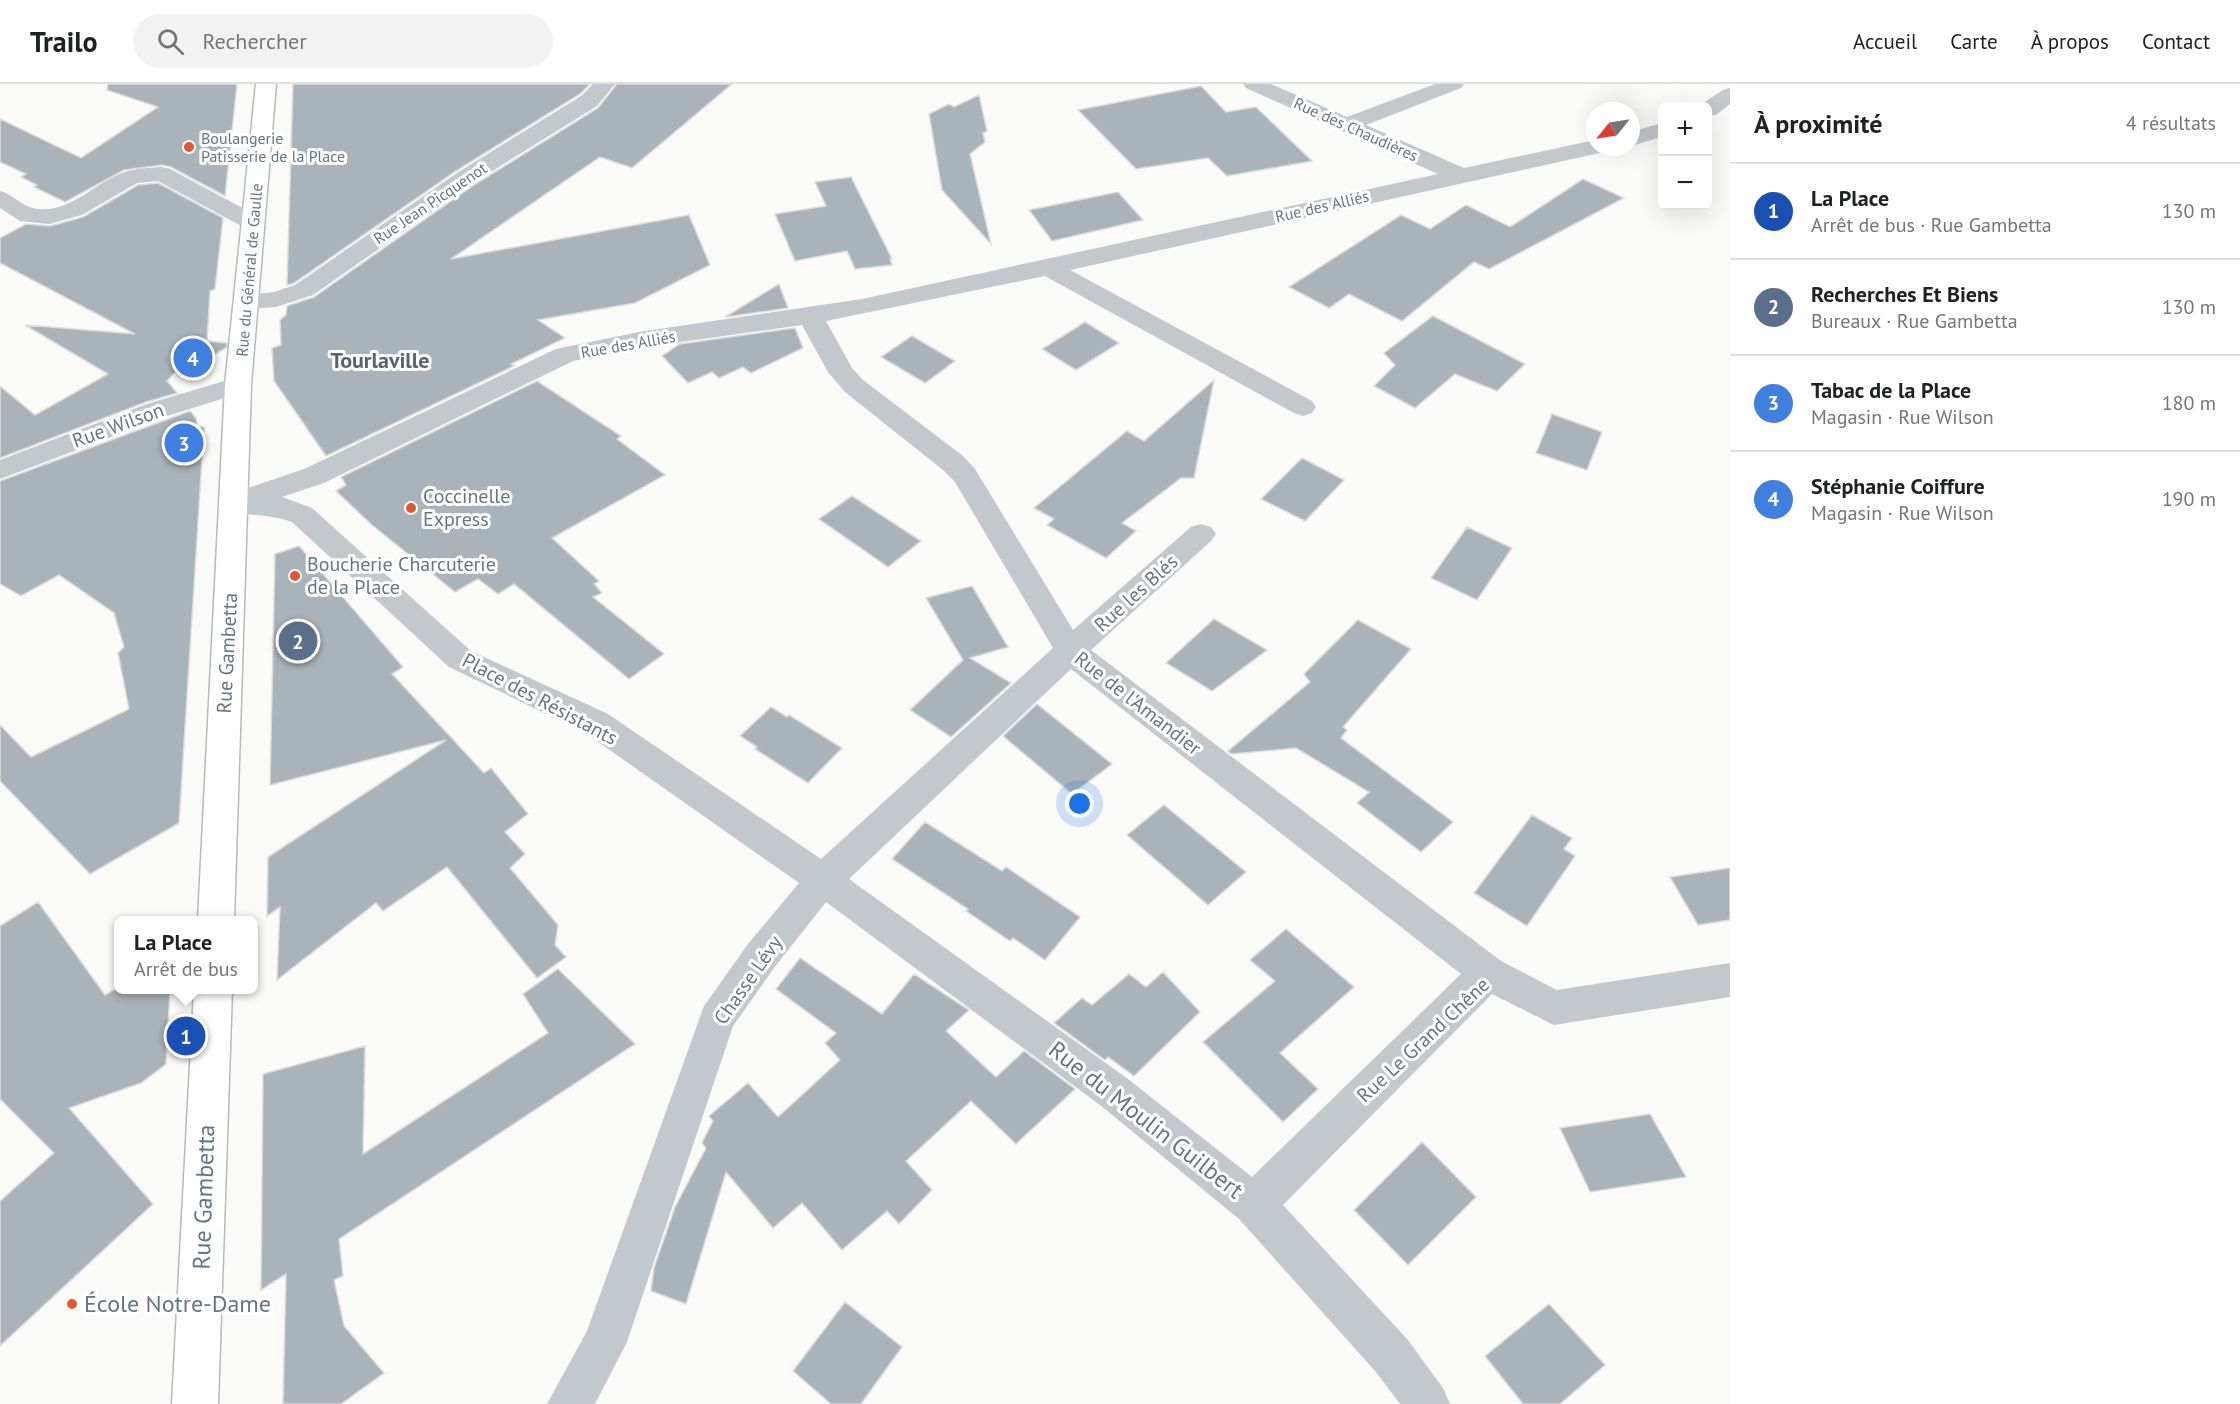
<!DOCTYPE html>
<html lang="fr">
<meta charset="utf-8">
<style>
body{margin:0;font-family:"PT Sans",sans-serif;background:#f2f2f2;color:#202124}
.controls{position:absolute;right:18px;top:18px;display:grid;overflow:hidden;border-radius:9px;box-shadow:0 6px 24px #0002}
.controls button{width:54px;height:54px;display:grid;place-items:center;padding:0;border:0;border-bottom:2px solid #e0e0e0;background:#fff;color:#202124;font:30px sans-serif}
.compass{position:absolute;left:1586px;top:18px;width:54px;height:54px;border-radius:50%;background:#fff;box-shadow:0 6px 24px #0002;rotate:240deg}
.you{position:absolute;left:1080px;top:720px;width:21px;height:21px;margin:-15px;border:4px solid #fff;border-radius:50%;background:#1a73e8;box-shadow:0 0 0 9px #1a73e833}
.badge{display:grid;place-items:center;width:39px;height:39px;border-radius:50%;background:#e4572e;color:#fff;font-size:20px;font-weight:700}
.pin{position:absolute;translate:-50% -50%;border:3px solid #fff;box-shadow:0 2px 6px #0006}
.popup{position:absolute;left:114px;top:832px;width:144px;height:78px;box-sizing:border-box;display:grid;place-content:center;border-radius:9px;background:#fff;filter:drop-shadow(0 2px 4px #0005);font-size:20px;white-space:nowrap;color:#757577}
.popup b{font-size:22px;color:#202124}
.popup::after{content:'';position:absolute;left:50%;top:100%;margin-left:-12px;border:12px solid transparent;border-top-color:#fff}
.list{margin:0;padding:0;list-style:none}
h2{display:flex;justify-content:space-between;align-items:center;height:78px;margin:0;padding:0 24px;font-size:26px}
h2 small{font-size:20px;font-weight:400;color:#757577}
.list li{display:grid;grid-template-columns:39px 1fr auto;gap:18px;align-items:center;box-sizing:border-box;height:96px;padding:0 24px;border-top:2px solid #e0e0e0}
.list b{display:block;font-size:22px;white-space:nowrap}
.list p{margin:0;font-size:20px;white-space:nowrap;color:#757577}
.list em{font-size:20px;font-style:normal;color:#757577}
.icon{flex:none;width:33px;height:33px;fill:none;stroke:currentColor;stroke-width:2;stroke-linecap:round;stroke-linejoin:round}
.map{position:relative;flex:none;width:1730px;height:1320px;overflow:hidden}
header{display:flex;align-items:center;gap:36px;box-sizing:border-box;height:84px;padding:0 30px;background:#fff;border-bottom:2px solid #e0e0e0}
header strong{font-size:28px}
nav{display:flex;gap:33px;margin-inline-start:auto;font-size:21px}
.search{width:420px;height:54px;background:#f2f2f2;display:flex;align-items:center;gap:15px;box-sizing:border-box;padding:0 21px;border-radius:33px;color:#757577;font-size:22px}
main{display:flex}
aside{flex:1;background:#fff}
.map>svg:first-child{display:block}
</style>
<header>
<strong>Trailo</strong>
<div class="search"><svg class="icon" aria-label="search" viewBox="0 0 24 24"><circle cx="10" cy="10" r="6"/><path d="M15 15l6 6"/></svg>Rechercher</div>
<nav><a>Accueil</a><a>Carte</a><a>À propos</a><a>Contact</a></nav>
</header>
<main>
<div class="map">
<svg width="1730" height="1320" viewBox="0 0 1730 1320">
<rect width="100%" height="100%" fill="#fafaf8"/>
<path fill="#aab3b9" stroke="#dcdcda" stroke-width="1.5" d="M 108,0 L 237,0 L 225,112 L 171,83 L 162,81 L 124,86 L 65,118 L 34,103 L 37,101 L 21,93 L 26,90 L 0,78 L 0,35 L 81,74 L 158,23 L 107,6 Z
M 293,0 L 590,0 L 580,10 L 456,87 L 294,199 L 287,201 Z
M 617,0 L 732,0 L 632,84 L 600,73 L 451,175 L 689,131 L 710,181 L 635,219 L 538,236 L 565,254 L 511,280 L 514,282 L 326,372 L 274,297 L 272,264 L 281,261 L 280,236 L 286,231 L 287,222 L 314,213 L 474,101 L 598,24 Z
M 1201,2 L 1226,28 L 1256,23 L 1312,77 L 1227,92 L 1208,74 L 1136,85 L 1078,26 Z
M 979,11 L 987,47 L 983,49 L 985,58 L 970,70 L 991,160 L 942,106 L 929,30 L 949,20 L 954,23 Z
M 851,93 L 892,175 L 890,175 L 892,181 L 855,185 L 847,167 L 795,177 L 775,130 L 826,122 L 815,98 Z
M 1583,95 L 1624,114 L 1489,185 L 1474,178 L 1402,237 L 1349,210 L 1329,224 L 1289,203 L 1401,131 L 1430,145 L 1466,121 L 1510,143 Z
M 158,99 L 223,134 L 215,205 L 210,207 L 207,257 L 227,259 L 227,263 L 180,292 L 175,288 L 167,297 L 177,309 L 146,318 L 0,374 L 0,302 L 35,331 L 108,290 L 25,241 L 135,250 L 0,179 L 0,154 L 26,140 L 50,142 L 83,133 L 138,101 Z
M 1118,108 L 1143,136 L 1052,157 L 1029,126 Z
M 779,200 L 788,224 L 725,233 Z
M 1433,232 L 1525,280 L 1497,307 L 1455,290 L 1415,324 L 1374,302 L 1395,281 L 1384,269 Z
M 1085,238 L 1119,259 L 1076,286 L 1042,265 Z
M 795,244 L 803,264 L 751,289 L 743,283 L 719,294 L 712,288 L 688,299 L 662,272 L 680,260 Z
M 912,252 L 955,277 L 925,299 L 881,273 Z
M 1214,296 L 1194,394 L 1181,394 L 1122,439 L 1136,447 L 1106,474 L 1047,441 L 1054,435 L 1034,424 L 1127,347 L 1144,357 Z
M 537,297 L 621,352 L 617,355 L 665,391 L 552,454 L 599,497 L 594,500 L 602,509 L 593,513 L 664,570 L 629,595 L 514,500 L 498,510 L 478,495 L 455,508 L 372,441 L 336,407 L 346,401 L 341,393 Z
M 190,327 L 196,334 L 197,343 L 204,343 L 179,739 L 90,790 L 0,697 L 0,641 L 31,673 L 129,625 L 118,569 L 124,563 L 114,529 L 59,491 L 21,512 L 0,500 L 0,397 Z
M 1552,330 L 1602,348 L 1587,386 L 1536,369 Z
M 1302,374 L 1344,396 L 1305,437 L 1261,415 Z
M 852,412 L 921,457 L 888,483 L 819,435 Z
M 1467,443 L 1512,464 L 1477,516 L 1431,494 Z
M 299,462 L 403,583 L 392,590 L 484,689 L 491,684 L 528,730 L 505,748 L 525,770 L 510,784 L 558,841 L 555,861 L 566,873 L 537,894 L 447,783 L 383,827 L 376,819 L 277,896 L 280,823 L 267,832 L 268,773 L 446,656 L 270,701 L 275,470 Z
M 972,502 L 1008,563 L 970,574 L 1011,599 L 951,653 L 910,626 L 963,576 L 926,514 Z
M 1214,535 L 1267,566 L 1212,607 L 1166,579 Z
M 1358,536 L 1411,565 L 1343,643 L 1347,646 L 1341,654 L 1453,738 L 1421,768 L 1357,719 L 1369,708 L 1296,664 L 1231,670 L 1228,667 L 1310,598 L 1304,590 Z
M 1037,620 L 1112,680 L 1072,710 L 1003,652 Z
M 771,623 L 787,633 L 789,631 L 842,664 L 808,699 L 755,665 L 757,663 L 740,652 Z
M 1164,721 L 1246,788 L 1208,821 L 1127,751 Z
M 1532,731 L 1572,754 L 1564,765 L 1575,772 L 1527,842 L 1474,809 Z
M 925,738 L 1002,787 L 1006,783 L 1080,833 L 1045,876 L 1013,854 L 1010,857 L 966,827 L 968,825 L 892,775 Z
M 1730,784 L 1730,836 L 1698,841 L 1670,793 Z
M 38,818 L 105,911 L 114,906 L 170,906 L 166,980 L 141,999 L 69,1024 L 153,1120 L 0,1262 L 0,1117 L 54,1069 L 0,1015 L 0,842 Z
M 1286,845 L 1354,903 L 1280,969 L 1318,1005 L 1283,1038 L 1203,958 L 1275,897 L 1250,876 Z
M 800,874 L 882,930 L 914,890 L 969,926 L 946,947 L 996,993 L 1024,967 L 1075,1005 L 1016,1060 L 971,1017 L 906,1077 L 932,1106 L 899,1140 L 887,1127 L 842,1166 L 802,1119 L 773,1144 L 726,1088 L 686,1220 L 651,1207 L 654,1184 L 675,1123 L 706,1064 L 702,1059 L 713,1037 L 709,1032 L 748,999 L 778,1033 L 840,976 L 825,959 L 836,949 L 776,905 Z
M 558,885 L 635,960 L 339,1155 L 343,1192 L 334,1196 L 344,1242 L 384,1289 L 341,1320 L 283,1320 L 286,1190 L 261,1206 L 263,990 L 365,962 L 363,1070 L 548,949 L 523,910 Z
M 1163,888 L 1200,928 L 1134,992 L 1108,973 L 1105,976 L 1054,939 L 1082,914 L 1092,921 L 1129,890 L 1146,903 Z
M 1650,1030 L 1686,1093 L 1590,1108 L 1560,1044 Z
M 1422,1058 L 1476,1113 L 1408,1181 L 1354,1126 Z
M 845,1218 L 902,1263 L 861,1320 L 831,1320 L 793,1287 Z
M 1549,1220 L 1605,1281 L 1560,1320 L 1523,1320 L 1485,1272 Z"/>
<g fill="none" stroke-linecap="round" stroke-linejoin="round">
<g stroke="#b5babe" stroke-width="3">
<path id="major" d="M 256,0 L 276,0 L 251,301 L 234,836 L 198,836 L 225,301 Z
M 194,906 L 232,906 L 218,1320 L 172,1320 Z"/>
</g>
<path fill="#c3c8cc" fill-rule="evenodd" d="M 593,0 L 615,0 L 597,22 L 473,99 L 313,211 L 276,223 L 246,225 L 237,222 L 234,217 L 237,212 L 274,208 L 295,201 L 457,89 L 581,12 Z
M 1243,0 L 1271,0 L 1347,33 L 1435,0 L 1464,0 L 1461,4 L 1366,41 L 1464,84 L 1595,56 L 1595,63 L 1606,63 L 1603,68 L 1595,70 L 1070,186 L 1312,317 L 1316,323 L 1312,329 L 1303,332 L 1294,329 L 1045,192 L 826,237 L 852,284 L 863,296 L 963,372 L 975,385 L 1073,546 L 1191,443 L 1201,440 L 1211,443 L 1216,450 L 1211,457 L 1091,566 L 1501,877 L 1557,906 L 1730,879 L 1730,913 L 1554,941 L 1492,910 L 1283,1121 L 1408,1256 L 1443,1304 L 1450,1320 L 1400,1320 L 1376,1288 L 1239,1135 L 1100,1021 L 826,818 L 774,884 L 733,942 L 627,1258 L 595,1320 L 547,1320 L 587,1247 L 704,922 L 748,860 L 799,799 L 584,648 L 449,583 L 292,438 C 270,430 246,432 224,426 L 220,419 L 224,412 L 304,385 L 556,265 L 639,248 L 862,215 L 1438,90 L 1246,4 ZM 802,241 L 828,288 L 845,308 L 943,386 L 955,398 L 1053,564 L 821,775 L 608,630 L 471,567 L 312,424 L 282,413 L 324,399 L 573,277 L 639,264 ZM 1071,585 L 1461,890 L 1252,1093 L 1128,995 L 849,795 Z
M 1730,4 L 1730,20 L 1716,31 L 1708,32 L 1708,22 L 1700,21 L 1723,6 Z
M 1662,39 L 1662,53 L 1631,62 L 1631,48 Z
M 162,83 L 170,85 L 261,134 L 265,139 L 261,144 L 253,146 L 245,144 L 158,97 L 137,99 L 82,131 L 49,140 L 20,137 L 0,124 L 0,107 C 13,110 24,124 37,125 C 71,129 95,98 125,88 C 136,84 150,84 162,83 Z
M 238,293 L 247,295 L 251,301 L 247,307 L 167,332 L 0,395 L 0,376 L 147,320 Z"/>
<use href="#major" fill="#fff" fill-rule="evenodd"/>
</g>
<g fill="#e4572e" stroke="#fff" stroke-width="2">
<circle cx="189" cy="63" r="6"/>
<circle cx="411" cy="424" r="6"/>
<circle cx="295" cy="492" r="6"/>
<circle cx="72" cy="1220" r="6"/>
</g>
<g text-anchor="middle" stroke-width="6" stroke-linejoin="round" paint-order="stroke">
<g font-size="16" fill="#657683" stroke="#fff">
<text transform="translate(1356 45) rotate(24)" y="6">Rue des Chaudières</text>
<text transform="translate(430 119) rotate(-34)" y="6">Rue Jean Picquenot</text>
<text transform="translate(1322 122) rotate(-13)" y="6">Rue des Alliés</text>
<text transform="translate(249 186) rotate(-85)" y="6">Rue du Général de Gaulle</text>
<text transform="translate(628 260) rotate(-10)" y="6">Rue des Alliés</text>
</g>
<g font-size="16" fill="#657683" stroke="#fff" text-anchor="start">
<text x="201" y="60">Boulangerie<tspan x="201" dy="18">Patisserie de la Place</tspan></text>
</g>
<g font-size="20" fill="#657683" stroke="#fff">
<text transform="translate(118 341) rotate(-20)" y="7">Rue Wilson</text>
<text transform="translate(1136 509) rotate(-42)" y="7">Rue les Blés</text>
<text transform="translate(227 569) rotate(-87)" y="7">Rue Gambetta</text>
<text transform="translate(540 615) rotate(28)" y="7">Place des Résistants</text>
<text transform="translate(1138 619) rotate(38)" y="7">Rue de l'Amandier</text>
<text transform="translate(748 896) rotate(-55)" y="7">Chasse Lévy</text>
<text transform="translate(1423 956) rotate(-43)" y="7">Rue Le Grand Chêne</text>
</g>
<g font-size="20" fill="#657683" stroke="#fff" text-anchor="start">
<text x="423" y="419">Coccinelle<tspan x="423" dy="23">Express</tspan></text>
<text x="307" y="487">Boucherie Charcuterie<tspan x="307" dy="23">de la Place</tspan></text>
</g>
<g font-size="22" font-weight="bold" fill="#57646e" stroke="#fff">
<text x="380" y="284">Tourlaville</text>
</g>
<g font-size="24" fill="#657683" stroke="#fff">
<text transform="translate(1146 1036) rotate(38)" y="8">Rue du Moulin Guilbert</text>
<text transform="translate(204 1113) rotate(-88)" y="8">Rue Gambetta</text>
</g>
<g font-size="24" fill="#657683" stroke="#fff" text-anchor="start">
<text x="84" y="1228">École Notre-Dame</text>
</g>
</g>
</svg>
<div class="controls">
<button>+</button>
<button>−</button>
</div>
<svg class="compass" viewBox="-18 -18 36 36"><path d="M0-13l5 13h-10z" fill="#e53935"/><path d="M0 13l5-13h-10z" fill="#757577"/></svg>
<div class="you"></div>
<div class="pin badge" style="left:186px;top:952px;background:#1a4fb4">1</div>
<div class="popup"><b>La Place</b>Arrêt de bus</div>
<div class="pin badge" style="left:298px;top:557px;background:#5c6f8a">2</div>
<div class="pin badge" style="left:184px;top:359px;background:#3f7fe0">3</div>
<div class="pin badge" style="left:193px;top:274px;background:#3f7fe0">4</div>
</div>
<aside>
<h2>À proximité<small>4 résultats</small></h2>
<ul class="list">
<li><span class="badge" style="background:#1a4fb4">1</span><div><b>La Place</b><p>Arrêt de bus · Rue Gambetta</p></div><em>130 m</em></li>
<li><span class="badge" style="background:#5c6f8a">2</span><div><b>Recherches Et Biens</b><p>Bureaux · Rue Gambetta</p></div><em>130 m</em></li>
<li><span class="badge" style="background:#3f7fe0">3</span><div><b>Tabac de la Place</b><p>Magasin · Rue Wilson</p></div><em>180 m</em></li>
<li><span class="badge" style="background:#3f7fe0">4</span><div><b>Stéphanie Coiffure</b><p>Magasin · Rue Wilson</p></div><em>190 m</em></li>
</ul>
</aside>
</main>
